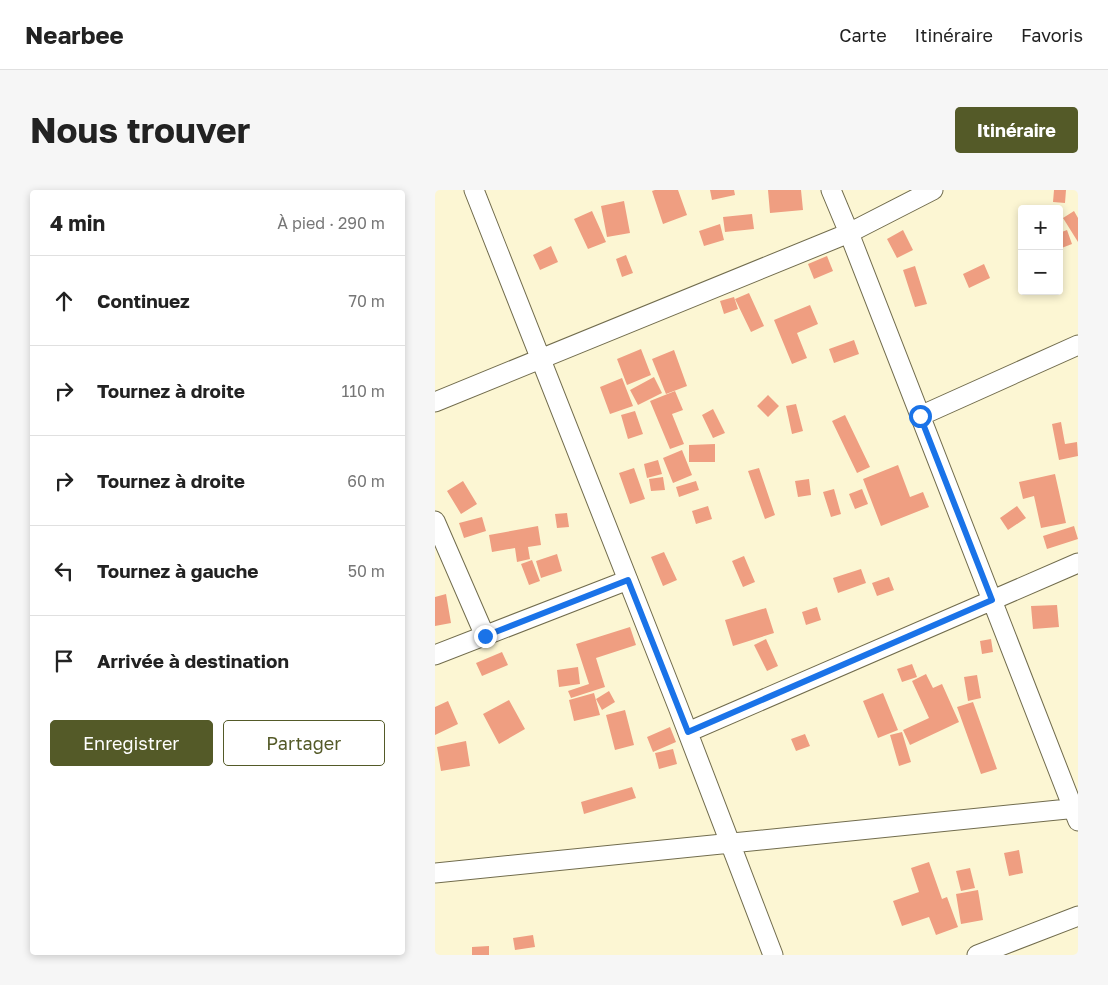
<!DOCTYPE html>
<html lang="fr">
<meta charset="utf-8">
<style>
body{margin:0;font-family:"Golos Text",sans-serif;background:#f6f6f6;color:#222}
.controls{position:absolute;right:15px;top:15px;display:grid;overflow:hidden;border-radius:5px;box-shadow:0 2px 8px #0003}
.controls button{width:45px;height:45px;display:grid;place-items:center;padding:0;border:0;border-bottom:1px solid #e0e0e0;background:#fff;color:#222;font:25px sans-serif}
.stop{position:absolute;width:15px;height:15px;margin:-11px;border:4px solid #1a73e8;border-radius:50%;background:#fff}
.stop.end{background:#1a73e8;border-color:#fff;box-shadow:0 1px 5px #0008}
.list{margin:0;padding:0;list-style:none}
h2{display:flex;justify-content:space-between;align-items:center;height:65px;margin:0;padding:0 20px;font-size:21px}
h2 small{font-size:16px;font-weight:400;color:#767676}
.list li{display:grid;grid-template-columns:32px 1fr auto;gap:15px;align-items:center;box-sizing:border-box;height:90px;padding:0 20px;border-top:1px solid #e0e0e0}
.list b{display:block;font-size:19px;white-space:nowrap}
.list em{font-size:16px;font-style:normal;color:#767676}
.actions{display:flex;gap:10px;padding:15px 20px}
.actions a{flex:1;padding:11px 0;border:1px solid #545a28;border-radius:5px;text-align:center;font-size:18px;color:#545a28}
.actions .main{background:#545a28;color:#fff}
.icon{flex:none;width:28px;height:28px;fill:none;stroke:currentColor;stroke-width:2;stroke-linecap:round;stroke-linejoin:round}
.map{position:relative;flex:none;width:643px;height:765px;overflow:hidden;border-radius:5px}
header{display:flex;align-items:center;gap:30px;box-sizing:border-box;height:70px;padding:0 25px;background:#fff;border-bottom:1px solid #e0e0e0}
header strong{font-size:24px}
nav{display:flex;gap:28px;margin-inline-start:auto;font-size:18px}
.intro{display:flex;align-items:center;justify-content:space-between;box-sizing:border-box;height:120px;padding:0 30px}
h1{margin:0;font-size:35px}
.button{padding:12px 22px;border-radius:5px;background:#545a28;color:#fff;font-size:18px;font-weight:700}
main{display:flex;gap:30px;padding:0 30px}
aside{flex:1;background:#fff;border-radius:5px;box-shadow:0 2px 8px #0003}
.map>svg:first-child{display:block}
</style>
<header>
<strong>Nearbee</strong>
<nav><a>Carte</a><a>Itinéraire</a><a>Favoris</a></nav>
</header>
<div class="intro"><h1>Nous trouver</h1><a class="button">Itinéraire</a></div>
<main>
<aside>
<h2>4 min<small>À pied · 290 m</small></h2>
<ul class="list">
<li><svg class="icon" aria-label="ahead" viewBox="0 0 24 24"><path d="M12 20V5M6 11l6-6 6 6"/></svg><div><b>Continuez</b></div><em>70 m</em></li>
<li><svg class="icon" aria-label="right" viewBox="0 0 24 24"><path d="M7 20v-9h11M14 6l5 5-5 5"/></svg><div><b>Tournez à droite</b></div><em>110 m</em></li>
<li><svg class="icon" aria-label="right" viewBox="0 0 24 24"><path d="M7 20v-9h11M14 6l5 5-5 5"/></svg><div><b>Tournez à droite</b></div><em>60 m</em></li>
<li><svg class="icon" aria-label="left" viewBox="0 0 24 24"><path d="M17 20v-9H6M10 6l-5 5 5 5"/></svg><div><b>Tournez à gauche</b></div><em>50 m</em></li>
<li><svg class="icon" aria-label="arrive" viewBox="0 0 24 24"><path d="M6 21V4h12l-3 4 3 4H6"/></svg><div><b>Arrivée à destination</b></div></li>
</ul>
<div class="actions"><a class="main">Enregistrer</a><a>Partager</a></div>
</aside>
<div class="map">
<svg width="643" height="765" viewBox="0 0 643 765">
<rect width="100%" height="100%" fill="#fcf6d3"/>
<path fill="#ef9e81" d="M 220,0 L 243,0 L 252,25 L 228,34 L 217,1 Z
M 275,0 L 299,0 L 300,5 L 277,10 Z
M 333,0 L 366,0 L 368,20 L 335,23 Z
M 619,0 L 631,0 L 630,13 L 618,12 Z
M 189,11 L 195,43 L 172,47 L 166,16 Z
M 157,21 L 171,52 L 153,59 L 139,29 Z
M 639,21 L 643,28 L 643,52 L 628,28 Z
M 317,24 L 319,39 L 290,42 L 288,27 Z
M 285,34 L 289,50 L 269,56 L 264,41 Z
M 468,40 L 478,60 L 462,68 L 452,49 Z
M 632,40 L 637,54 L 624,59 L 624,43 Z
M 116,56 L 123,72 L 105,80 L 98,65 Z
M 191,65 L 198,83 L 187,87 L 181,69 Z
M 392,66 L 398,81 L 379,89 L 373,74 Z
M 549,74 L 555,88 L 534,98 L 528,84 Z
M 480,76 L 492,114 L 480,117 L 468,80 Z
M 314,103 L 329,136 L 316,142 L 300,109 Z
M 299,107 L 303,119 L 289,124 L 285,111 Z
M 375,115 L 383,134 L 362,143 L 372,168 L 357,174 L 339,130 Z
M 419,150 L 424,164 L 399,173 L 394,159 Z
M 206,159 L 216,185 L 192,195 L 182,169 Z
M 239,160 L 252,196 L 231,204 L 217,169 Z
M 219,187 L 227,203 L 203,215 L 195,200 Z
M 187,188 L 198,216 L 175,224 L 165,197 Z
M 240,201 L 248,220 L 237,224 L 249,254 L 235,259 L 215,211 Z
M 333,205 L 344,216 L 333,227 L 322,216 Z
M 361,214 L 368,241 L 357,244 L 351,216 Z
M 278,219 L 290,243 L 278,248 L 267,225 Z
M 200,221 L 208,244 L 193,249 L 186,225 Z
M 410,225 L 435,277 L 422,283 L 397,231 Z
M 626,232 L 630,254 L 642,252 L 643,266 L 624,270 L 617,234 Z
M 280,254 L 280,272 L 254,272 L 254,255 Z
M 247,260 L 257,285 L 238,293 L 228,268 Z
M 223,270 L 227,284 L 212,288 L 209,274 Z
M 463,275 L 475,307 L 488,302 L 494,317 L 446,336 L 428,289 Z
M 199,278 L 210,309 L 195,314 L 184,283 Z
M 324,278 L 340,325 L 330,329 L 313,281 Z
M 620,284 L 631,333 L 606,338 L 599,306 L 588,309 L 584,292 Z
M 228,287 L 230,300 L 216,301 L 214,289 Z
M 374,289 L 376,305 L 363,307 L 360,291 Z
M 28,291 L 42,314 L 26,324 L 12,301 Z
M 261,291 L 264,300 L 244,307 L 241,297 Z
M 399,299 L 406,324 L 396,327 L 388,302 Z
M 427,299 L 433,314 L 420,319 L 414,304 Z
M 273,316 L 277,329 L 261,334 L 257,321 Z
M 582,316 L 591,328 L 573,340 L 565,328 Z
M 132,323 L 134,337 L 122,338 L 120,324 Z
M 47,327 L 51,341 L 29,348 L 24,333 Z
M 103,336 L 106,355 L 93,357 L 95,369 L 82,372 L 80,358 L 57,362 L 54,345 Z
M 639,336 L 643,349 L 612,359 L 608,346 Z
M 229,362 L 242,390 L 228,396 L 216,367 Z
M 122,364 L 127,381 L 106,388 L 101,371 Z
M 309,366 L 320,392 L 308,397 L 297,371 Z
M 97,370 L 105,391 L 94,395 L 86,374 Z
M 426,379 L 431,393 L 403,403 L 398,388 Z
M 454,387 L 459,400 L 442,406 L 437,393 Z
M 11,404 L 16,433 L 0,436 L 0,407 Z
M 622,415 L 624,437 L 598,439 L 596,416 Z
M 382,417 L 386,430 L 371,435 L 367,422 Z
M 331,418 L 339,443 L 298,456 L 290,430 Z
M 195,437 L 201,455 L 161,468 L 170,497 L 136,508 L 133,501 L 154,494 L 141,454 Z
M 331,449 L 343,476 L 332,481 L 319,455 Z
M 556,449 L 558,462 L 547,464 L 545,451 Z
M 67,462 L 73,475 L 47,486 L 41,473 Z
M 477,474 L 482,487 L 467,492 L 462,479 Z
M 143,477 L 145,494 L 124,497 L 122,480 Z
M 491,484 L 498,498 L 507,494 L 524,532 L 475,555 L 468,540 L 494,528 L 477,491 Z
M 542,485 L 546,508 L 533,511 L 529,487 Z
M 174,501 L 180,512 L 167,520 L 161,509 Z
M 159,503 L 165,525 L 139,531 L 134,510 Z
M 448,503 L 463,540 L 443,548 L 428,511 Z
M 74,510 L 90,539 L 64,554 L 48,524 Z
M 13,511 L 23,534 L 0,545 L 0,517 Z
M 538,512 L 562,579 L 546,584 L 522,517 Z
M 190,520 L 199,555 L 180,560 L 171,525 Z
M 235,537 L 241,552 L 218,562 L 212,547 Z
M 467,542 L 476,572 L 464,576 L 455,545 Z
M 370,544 L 375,556 L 361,561 L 356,549 Z
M 31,551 L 35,576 L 6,581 L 2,557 Z
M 238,559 L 242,574 L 224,579 L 220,563 Z
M 197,597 L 201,608 L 149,624 L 146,612 Z
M 584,660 L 588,683 L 574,686 L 569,663 Z
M 494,672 L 507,709 L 512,707 L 523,737 L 501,745 L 494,727 L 467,736 L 458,711 L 484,702 L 476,678 Z
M 535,678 L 540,698 L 526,701 L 521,681 Z
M 543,700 L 548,730 L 526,734 L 521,704 Z
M 98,745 L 100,757 L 80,760 L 78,748 Z
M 54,756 L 54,765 L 37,765 L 37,757 Z"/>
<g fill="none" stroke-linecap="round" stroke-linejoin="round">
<g stroke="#716c4d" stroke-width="21">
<path id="minor" d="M 39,0 L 243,517 L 338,765
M 396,0 L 414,43 L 643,631
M 0,212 L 414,43 L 498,0
M 485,226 L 643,155
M 0,331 L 50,446
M 0,465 L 193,390
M 253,542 L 643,373
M 0,683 L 643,618
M 542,765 L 643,726"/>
</g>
<use href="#minor" stroke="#fff" stroke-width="19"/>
</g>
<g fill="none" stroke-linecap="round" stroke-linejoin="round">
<path stroke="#1a73e8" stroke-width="6" d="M 50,446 L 193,390 L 253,542 L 557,410 L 485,226"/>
</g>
</svg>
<div class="controls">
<button>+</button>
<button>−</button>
</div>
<div class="stop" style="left:485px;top:226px"></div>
<div class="stop end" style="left:50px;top:446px"></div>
</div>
</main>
